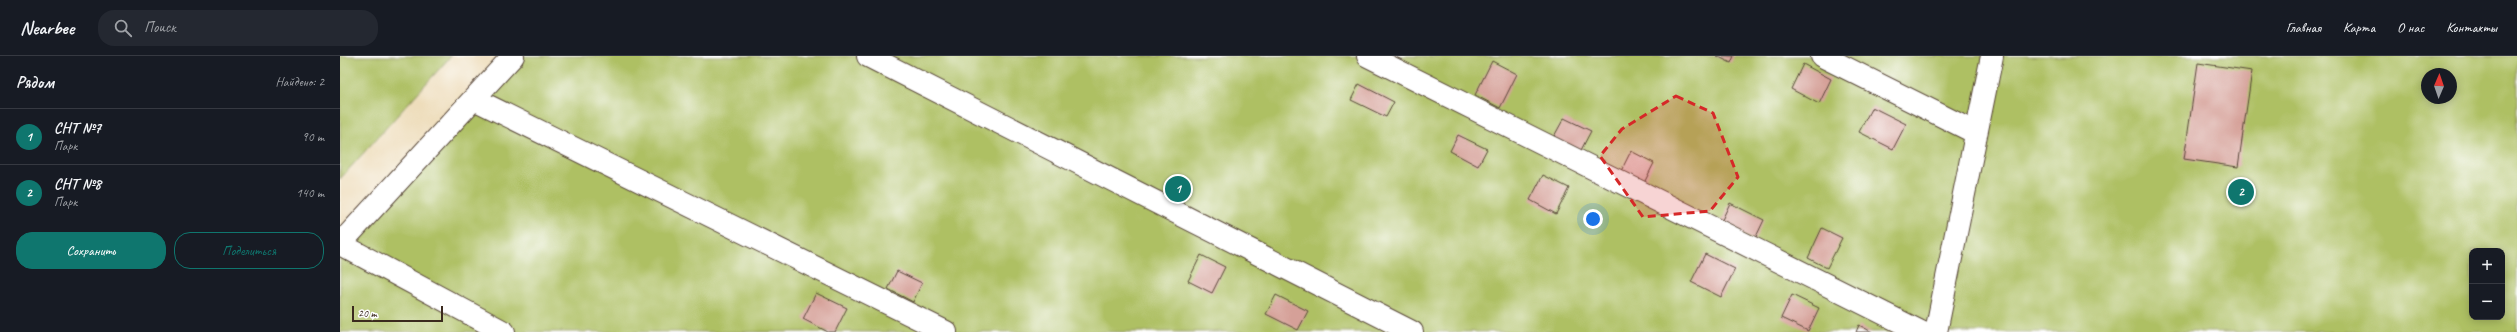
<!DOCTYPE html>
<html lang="ru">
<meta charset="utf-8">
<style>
body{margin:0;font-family:Caveat,sans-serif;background:#242831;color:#f1f3f6}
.controls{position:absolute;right:12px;bottom:12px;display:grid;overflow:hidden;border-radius:8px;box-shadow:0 2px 10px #0003}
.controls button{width:36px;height:36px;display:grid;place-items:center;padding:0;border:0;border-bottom:1px solid #363941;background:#171b24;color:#f1f3f6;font:20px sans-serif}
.compass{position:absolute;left:2081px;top:12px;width:36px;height:36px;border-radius:50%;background:#171b24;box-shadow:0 2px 10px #0003;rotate:2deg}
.scale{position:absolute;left:12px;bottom:10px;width:91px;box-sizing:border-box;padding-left:4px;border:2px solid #3b2a1e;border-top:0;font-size:11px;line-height:14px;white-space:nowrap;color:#3b2a1e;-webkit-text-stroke:3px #fff;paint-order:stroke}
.you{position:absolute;left:1253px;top:163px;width:14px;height:14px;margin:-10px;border:3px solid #fff;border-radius:50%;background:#1a73e8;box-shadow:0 0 0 6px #1a73e833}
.badge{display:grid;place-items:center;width:26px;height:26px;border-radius:50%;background:#0f766e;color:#fff;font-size:13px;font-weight:700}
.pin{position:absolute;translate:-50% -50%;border:2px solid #fff;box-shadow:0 1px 4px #0006}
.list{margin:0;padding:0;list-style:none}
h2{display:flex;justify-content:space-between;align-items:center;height:52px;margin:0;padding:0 16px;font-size:17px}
h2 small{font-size:13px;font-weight:400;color:#9ea1a6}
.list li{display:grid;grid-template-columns:26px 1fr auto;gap:12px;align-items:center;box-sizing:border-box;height:56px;padding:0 16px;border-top:1px solid #363941}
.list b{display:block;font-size:15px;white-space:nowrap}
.list p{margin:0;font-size:13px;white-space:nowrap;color:#9ea1a6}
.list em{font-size:13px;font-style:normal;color:#9ea1a6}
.actions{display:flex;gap:8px;padding:12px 16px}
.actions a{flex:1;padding:9px 0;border:1px solid #0f766e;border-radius:16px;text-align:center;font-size:14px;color:#0f766e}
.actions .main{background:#0f766e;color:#fff}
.icon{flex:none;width:22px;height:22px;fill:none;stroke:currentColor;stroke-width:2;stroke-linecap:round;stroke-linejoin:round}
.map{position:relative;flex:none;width:2177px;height:276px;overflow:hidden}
header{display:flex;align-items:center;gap:24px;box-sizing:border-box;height:56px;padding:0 20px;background:#171b24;border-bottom:1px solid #363941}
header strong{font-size:19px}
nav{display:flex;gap:22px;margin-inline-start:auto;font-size:14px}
.search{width:280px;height:36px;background:#242831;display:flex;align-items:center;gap:10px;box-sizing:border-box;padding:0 14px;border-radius:16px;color:#9ea1a6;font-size:15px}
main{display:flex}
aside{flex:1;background:#171b24}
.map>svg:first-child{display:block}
</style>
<header>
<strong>Nearbee</strong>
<div class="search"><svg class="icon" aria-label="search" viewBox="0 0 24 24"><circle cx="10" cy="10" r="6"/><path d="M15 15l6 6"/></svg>Поиск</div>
<nav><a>Главная</a><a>Карта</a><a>О нас</a><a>Контакты</a></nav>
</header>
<main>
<aside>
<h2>Рядом<small>Найдено: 2</small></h2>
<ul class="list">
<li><span class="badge">1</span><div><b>СНТ №7</b><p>Парк</p></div><em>90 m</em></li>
<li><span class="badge">2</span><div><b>СНТ №8</b><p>Парк</p></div><em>140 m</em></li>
</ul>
<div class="actions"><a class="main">Сохранить</a><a>Поделиться</a></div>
</aside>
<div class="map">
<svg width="2177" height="276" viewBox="0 0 2177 276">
<rect width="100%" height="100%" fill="#fff"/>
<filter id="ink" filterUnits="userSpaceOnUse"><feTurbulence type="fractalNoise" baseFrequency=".025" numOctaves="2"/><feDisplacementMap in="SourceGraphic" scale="8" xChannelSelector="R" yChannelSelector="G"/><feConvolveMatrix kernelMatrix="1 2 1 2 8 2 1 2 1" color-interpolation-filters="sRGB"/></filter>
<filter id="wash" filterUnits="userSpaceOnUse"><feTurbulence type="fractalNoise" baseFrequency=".012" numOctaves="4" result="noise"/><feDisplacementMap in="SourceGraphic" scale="16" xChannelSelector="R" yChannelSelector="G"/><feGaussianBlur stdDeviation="0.9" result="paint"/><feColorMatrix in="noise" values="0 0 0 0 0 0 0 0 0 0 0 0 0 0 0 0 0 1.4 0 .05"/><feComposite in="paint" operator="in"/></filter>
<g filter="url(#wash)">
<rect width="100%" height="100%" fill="#edb"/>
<path fill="#aec064" stroke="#747541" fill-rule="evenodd" d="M 0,0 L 111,0 L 0,123 Z
M 173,0 L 2177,0 L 2177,276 L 0,276 L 0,188 ZM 2087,18 L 2111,18 L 2111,42 L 2087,42 ZM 2132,195 L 2162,195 L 2162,261 L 2132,261 Z"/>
<g id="blocks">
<path fill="#d5a098" d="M 1377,0 L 1394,0 L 1391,7 Z
M 1152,5 L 1177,18 L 1160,52 L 1135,39 Z
M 1858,7 L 1912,15 L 1898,111 L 1844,103 Z
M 1463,8 L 1491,23 L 1479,48 L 1451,33 Z
M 1019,28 L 1054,46 L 1046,61 L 1011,44 Z
M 1532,51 L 1566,68 L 1553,93 L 1519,76 Z
M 1224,62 L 1251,75 L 1239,98 L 1212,84 Z
M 1118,79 L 1147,93 L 1138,110 L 1110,95 Z
M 1291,95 L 1314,107 L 1302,131 L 1279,119 Z
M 1203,119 L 1229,132 L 1216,158 L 1190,144 Z
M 1390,147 L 1424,164 L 1414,185 L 1380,168 Z
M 1482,172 L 1502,182 L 1487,212 L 1468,202 Z
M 1365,198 L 1395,213 L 1381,241 L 1351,226 Z
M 861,199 L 885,211 L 872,237 L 848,225 Z
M 557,215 L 582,227 L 573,246 L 548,233 Z
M 476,237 L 507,252 L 495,276 L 488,276 L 463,263 Z
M 936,239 L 968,255 L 958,274 L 926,258 Z
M 1452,239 L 1479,252 L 1468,275 L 1441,262 Z
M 1519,269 L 1532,276 L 1516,276 Z"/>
</g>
</g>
<g filter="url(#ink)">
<use href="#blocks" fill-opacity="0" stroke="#564536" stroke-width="1"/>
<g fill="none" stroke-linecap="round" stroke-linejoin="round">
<g stroke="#564536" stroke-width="24">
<path id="minor" d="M 528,0 L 1072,276
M 1028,0 L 1581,276
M 1482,0 L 1636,77
M 134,43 L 606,276
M 0,188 L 173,0
M 0,188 L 164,276
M 1596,276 L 1652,0"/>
</g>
<use href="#minor" stroke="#fff" stroke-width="22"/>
</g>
</g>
<path fill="#d62828" fill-opacity="0.2" stroke="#d62828" stroke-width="3" stroke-dasharray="8 5" stroke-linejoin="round" d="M 1336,40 L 1373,57 L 1398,121 L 1370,155 L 1303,161 L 1260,100 L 1282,73 Z"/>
</svg>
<div class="controls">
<button>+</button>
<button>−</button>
</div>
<svg class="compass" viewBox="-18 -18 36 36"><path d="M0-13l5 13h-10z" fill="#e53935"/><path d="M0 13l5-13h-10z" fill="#9ea1a6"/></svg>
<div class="scale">20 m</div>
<div class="you"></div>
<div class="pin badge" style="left:838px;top:133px">1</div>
<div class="pin badge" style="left:1901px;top:136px">2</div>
</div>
</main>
